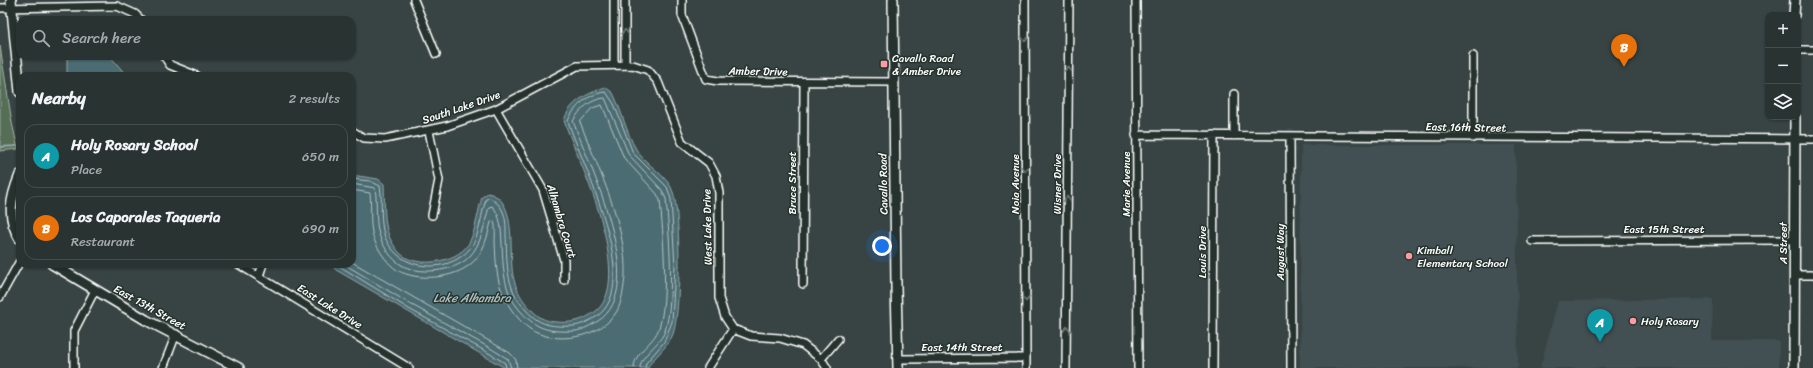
<!DOCTYPE html>
<meta charset="utf-8">
<style>
body{margin:0;font-family:Sriracha,sans-serif;background:#313b3a;color:#f1f3f6}
.controls{position:absolute;right:12px;top:12px;display:grid;overflow:hidden;border-radius:8px;box-shadow:0 1px 3px #0004}
.controls button{width:36px;height:36px;display:grid;place-items:center;padding:0;border:0;border-bottom:1px solid #454e4d;background:#293332;color:#f1f3f6;font:20px sans-serif}
.you{position:absolute;left:882px;top:246px;width:14px;height:14px;margin:-10px;border:3px solid #fff;border-radius:50%;background:#1a73e8;box-shadow:0 0 0 6px #1a73e833}
.badge{display:grid;place-items:center;width:26px;height:26px;border-radius:50%;background:#90b9f0;color:#fff;font-size:13px;font-weight:700}
.pin{position:absolute;translate:-50% -33px;filter:drop-shadow(0 1px 2px #0008)}
.pin::after{content:'';position:absolute;top:21px;width:14px;height:12px;background:inherit;clip-path:polygon(0 0,100% 0,50% 100%)}
.list{margin:0;padding:0;list-style:none}
h2{display:flex;justify-content:space-between;align-items:center;height:52px;margin:0;padding:0 16px;font-size:17px}
h2 small{font-size:13px;font-weight:400;color:#a5aaac}
.list li{display:grid;grid-template-columns:26px 1fr auto;gap:12px;align-items:center;box-sizing:border-box;height:64px;margin:0 8px 8px;padding:0 8px;border:1px solid #454e4d;border-radius:12px}
.list b{display:block;font-size:15px;white-space:nowrap}
.list p{margin:0;font-size:13px;white-space:nowrap;color:#a5aaac}
.list em{font-size:13px;font-style:normal;color:#a5aaac}
.icon{flex:none;width:22px;height:22px;fill:none;stroke:currentColor;stroke-width:2;stroke-linecap:round;stroke-linejoin:round}
.map{position:relative;flex:none;width:1813px;height:368px;overflow:hidden}
.search{position:absolute;background:#293332;box-shadow:0 1px 3px #0004;left:16px;top:16px;width:340px;height:44px;display:flex;align-items:center;gap:10px;box-sizing:border-box;padding:0 14px;border-radius:12px;color:#a5aaac;font-size:15px}
.panel{position:absolute;background:#293332;box-shadow:0 1px 3px #0004;left:16px;top:72px;width:340px;height:196px;border-radius:12px}
.map>svg:first-child{display:block}
</style>
<div class="map">
<svg width="1813" height="368" viewBox="0 0 1813 368">
<rect width="100%" height="100%" fill="#374443"/>
<filter id="ink" filterUnits="userSpaceOnUse"><feTurbulence type="fractalNoise" baseFrequency=".025" numOctaves="2"/><feDisplacementMap in="SourceGraphic" scale="8" xChannelSelector="R" yChannelSelector="G"/><feConvolveMatrix kernelMatrix="1 2 1 2 8 2 1 2 1" color-interpolation-filters="sRGB"/></filter>
<g filter="url(#ink)">
<path fill="#435052" d="M 1301,145 L 1516,145 L 1518,368 L 1300,368 Z
M 1713,299 L 1712,341 L 1779,341 L 1779,368 L 1540,368 L 1558,301 Z"/>
<path fill="#556e54" stroke="#aab6aa" d="M 0,46 L 12,123 L 18,149 L 0,151 Z"/>
<path fill="#4c6c72" stroke="#94a7aa" d="M 67,56 L 110,56 L 127,76 L 67,76 Z
M 605,87 L 613,93 C 622,111 626,132 636,149 C 645,165 668,175 673,192 C 681,215 681,312 673,334 C 668,348 651,359 648,368 L 505,368 L 336,270 L 330,264 L 352,264 L 352,175 L 378,179 L 384,184 C 385,200 383,221 389,236 C 392,243 398,253 405,257 C 423,268 461,261 470,241 C 476,228 478,211 482,197 L 488,193 C 520,199 507,257 514,280 C 517,291 522,300 530,308 C 538,317 544,321 556,322 C 569,323 579,322 590,315 C 612,304 611,274 608,253 C 602,207 580,164 564,121 C 569,102 587,94 605,87 Z"/>
<g fill="none" stroke-linecap="round" stroke-linejoin="round">
<path stroke="#b7c4c7" stroke-width="1" d="M 352,179 L 370,181 L 380,186 C 383,202 379,222 385,237 C 399,273 451,275 472,246 C 479,236 482,211 486,199 L 490,198 C 494,201 499,204 501,208 C 506,216 506,225 506,235 C 507,258 505,284 521,304 C 537,325 548,327 574,326 C 581,325 589,321 596,317 C 645,285 581,162 568,121 C 574,106 590,93 606,92 L 614,104 L 633,153 L 667,187 L 671,199 L 675,266 L 672,322 L 664,342 L 646,363 L 645,368
M 352,184 L 375,188 C 378,205 374,225 381,240 C 385,249 392,259 400,264 C 417,276 455,272 469,257 C 482,244 484,224 489,207 L 492,206 C 511,223 492,278 518,308 C 536,330 548,332 576,331 C 583,330 591,325 598,321 C 650,288 589,165 573,121 C 580,109 591,99 605,98 L 629,155 L 662,190 L 666,199 C 669,232 675,300 665,331 C 660,345 640,355 640,368
M 352,190 L 370,193 C 372,210 368,229 376,244 C 381,254 388,264 397,270 C 418,282 454,279 472,263 C 484,252 487,238 491,222 L 494,221 C 496,227 495,236 495,242 C 496,262 496,281 505,299 C 510,309 520,322 530,329 C 554,346 602,338 617,311 C 622,302 624,287 625,276 C 627,225 598,169 580,122 L 592,108 L 602,105 L 624,158 L 657,194 L 660,200 C 663,233 669,297 659,328 C 654,344 634,351 634,368
M 352,262 L 510,353 L 516,360 L 517,368
M 336,264 L 409,309 L 487,352 L 505,363 L 506,368
M 344,264 L 412,305 L 490,348 L 508,359 L 511,368"/>
<path stroke="#94a7aa" stroke-width="2" d="M 0,147 L 17,146"/>
<g stroke="#fff" stroke-width="10">
<path id="street" d="M 414,0 L 436,54
M 682,0 L 682,15 L 706,79 L 718,81 L 894,82
M 1025,0 L 1026,368
M 1136,0 L 1138,368
M 0,8 L 117,6 L 135,14 L 141,20
M 1798,50 L 1813,50
M 164,56 L 170,65 L 197,76
M 1473,56 L 1473,138
M 614,64 L 614,0
M 625,64 L 625,0
M 1234,94 L 1234,136
M 496,109 L 543,190 L 564,260 L 564,280
M 352,131 L 364,138 L 385,139 L 447,126 L 496,109 L 577,66 L 633,65 L 648,70 L 658,82 L 682,142 L 709,163 L 716,176 L 719,193 L 719,298 L 725,317 L 733,329 L 751,336 L 780,338 L 803,345 L 821,359 L 827,368
M 429,131 L 439,180 L 432,215
M 1136,135 L 1813,139
M 1290,136 L 1291,368
M 1532,241 L 1795,240
M 238,264 L 409,368
M 1795,275 L 1813,275
M 259,276 L 263,264
M 803,284 L 804,82
M 0,297 L 20,261
M 821,359 L 838,339
M 898,359 L 1025,358
M 74,368 L 74,331 L 95,290
M 163,368 L 176,334
M 708,368 L 733,329
M 1066,368 L 1069,0
M 1213,368 L 1214,135"/>
</g>
<g stroke="#fff" stroke-width="12">
<path id="secondary" d="M 11,0 L 20,92
M 893,0 L 896,286 L 898,368
M 1794,15 L 1795,0
M 20,175 C 11,197 6,217 20,239
M 52,264 L 146,320 L 239,368
M 1794,368 L 1795,117"/>
</g>
<use href="#street" stroke="#26332d" stroke-width="7"/>
<use href="#secondary" stroke="#26332d" stroke-width="9"/>
</g>
<defs><path id="oneway-chevron" d="M-2-3.5L2.5 0L-2 3.5" fill="none" stroke-width="1.6" stroke-linecap="round" stroke-linejoin="round"/></defs>
<g stroke="#727a76">
<use href="#oneway-chevron" transform="translate(625 32) rotate(-89)"/>
<use href="#oneway-chevron" transform="translate(1025 39) rotate(90)"/>
<use href="#oneway-chevron" transform="translate(1068 69) rotate(-90)"/>
<use href="#oneway-chevron" transform="translate(1025 169) rotate(90)"/>
<use href="#oneway-chevron" transform="translate(1067 199) rotate(-90)"/>
<use href="#oneway-chevron" transform="translate(1026 299) rotate(90)"/>
<use href="#oneway-chevron" transform="translate(1067 329) rotate(-90)"/>
</g>
</g>
<g fill="#ff9aa2" stroke="#26332d" stroke-width="1.5">
<rect x="880" y="60" width="8" height="8" rx="2"/>
<circle cx="1409" cy="256" r="4"/>
<circle cx="1633" cy="321" r="4"/>
</g>
<g text-anchor="middle" stroke-width="3" stroke-linejoin="round" paint-order="stroke">
<g font-size="11" fill="#fff" stroke="#26332d" text-anchor="start">
<text x="892" y="62">Cavallo Road<tspan x="892" dy="13">&amp; Amber Drive</tspan></text>
<text x="1417" y="254">Kimball<tspan x="1417" dy="13">Elementary School</tspan></text>
<text x="1641" y="325">Holy Rosary</text>
</g>
<g font-size="11" fill="#fff" stroke="#26332d">
<text transform="translate(758 71) rotate(1)" y="4">Amber Drive</text>
<text transform="translate(461 107) rotate(-19)" y="4">South Lake Drive</text>
<text transform="translate(1466 127) rotate(1)" y="4">East 16th Street</text>
<text transform="translate(792 183) rotate(-90)" y="4">Bruce Street</text>
<text transform="translate(883 184) rotate(-91)" y="4">Cavallo Road</text>
<text transform="translate(1015 184) rotate(-90)" y="4">Noia Avenue</text>
<text transform="translate(1057 184) rotate(-90)" y="4">Wisner Drive</text>
<text transform="translate(1126 184) rotate(-90)" y="4">Marie Avenue</text>
<text transform="translate(562 221) rotate(73)" y="4">Alhambra Court</text>
<text transform="translate(707 227) rotate(-91)" y="4">West Lake Drive</text>
<text x="1664" y="233">East 15th Street</text>
<text transform="translate(1783 243) rotate(-90)" y="4">A Street</text>
<text transform="translate(1202 252) rotate(-90)" y="4">Louis Drive</text>
<text transform="translate(1280 252) rotate(-90)" y="4">August Way</text>
<text transform="translate(330 306) rotate(32)" y="4">East Lake Drive</text>
<text transform="translate(150 307) rotate(29)" y="4">East 13th Street</text>
<text x="962" y="351">East 14th Street</text>
</g>
<g font-size="12" font-style="italic" fill="#aebdc0" stroke="#26332d">
<text x="472" y="302">Lake Alhambra</text>
</g>
</g>
</svg>
<div class="controls">
<button>+</button>
<button>−</button>
<button><svg class="icon" aria-label="layers" viewBox="0 0 24 24"><path d="M12 4l9 5-9 5-9-5zM3 14l9 5 9-5"/></svg></button>
</div>
<div class="you"></div>
<div class="pin badge" style="left:1600px;top:342px;background:#0f9aa8">A</div>
<div class="pin badge" style="left:1624px;top:67px;background:#e8710a">B</div>
<div class="search"><svg class="icon" aria-label="search" viewBox="0 0 24 24"><circle cx="10" cy="10" r="6"/><path d="M15 15l6 6"/></svg>Search here</div>
<section class="panel">
<h2>Nearby<small>2 results</small></h2>
<ul class="list">
<li><span class="badge" style="background:#0f9aa8">A</span><div><b>Holy Rosary School</b><p>Place</p></div><em>650 m</em></li>
<li><span class="badge" style="background:#e8710a">B</span><div><b>Los Caporales Taqueria</b><p>Restaurant</p></div><em>690 m</em></li>
</ul>
</section>
</div>
